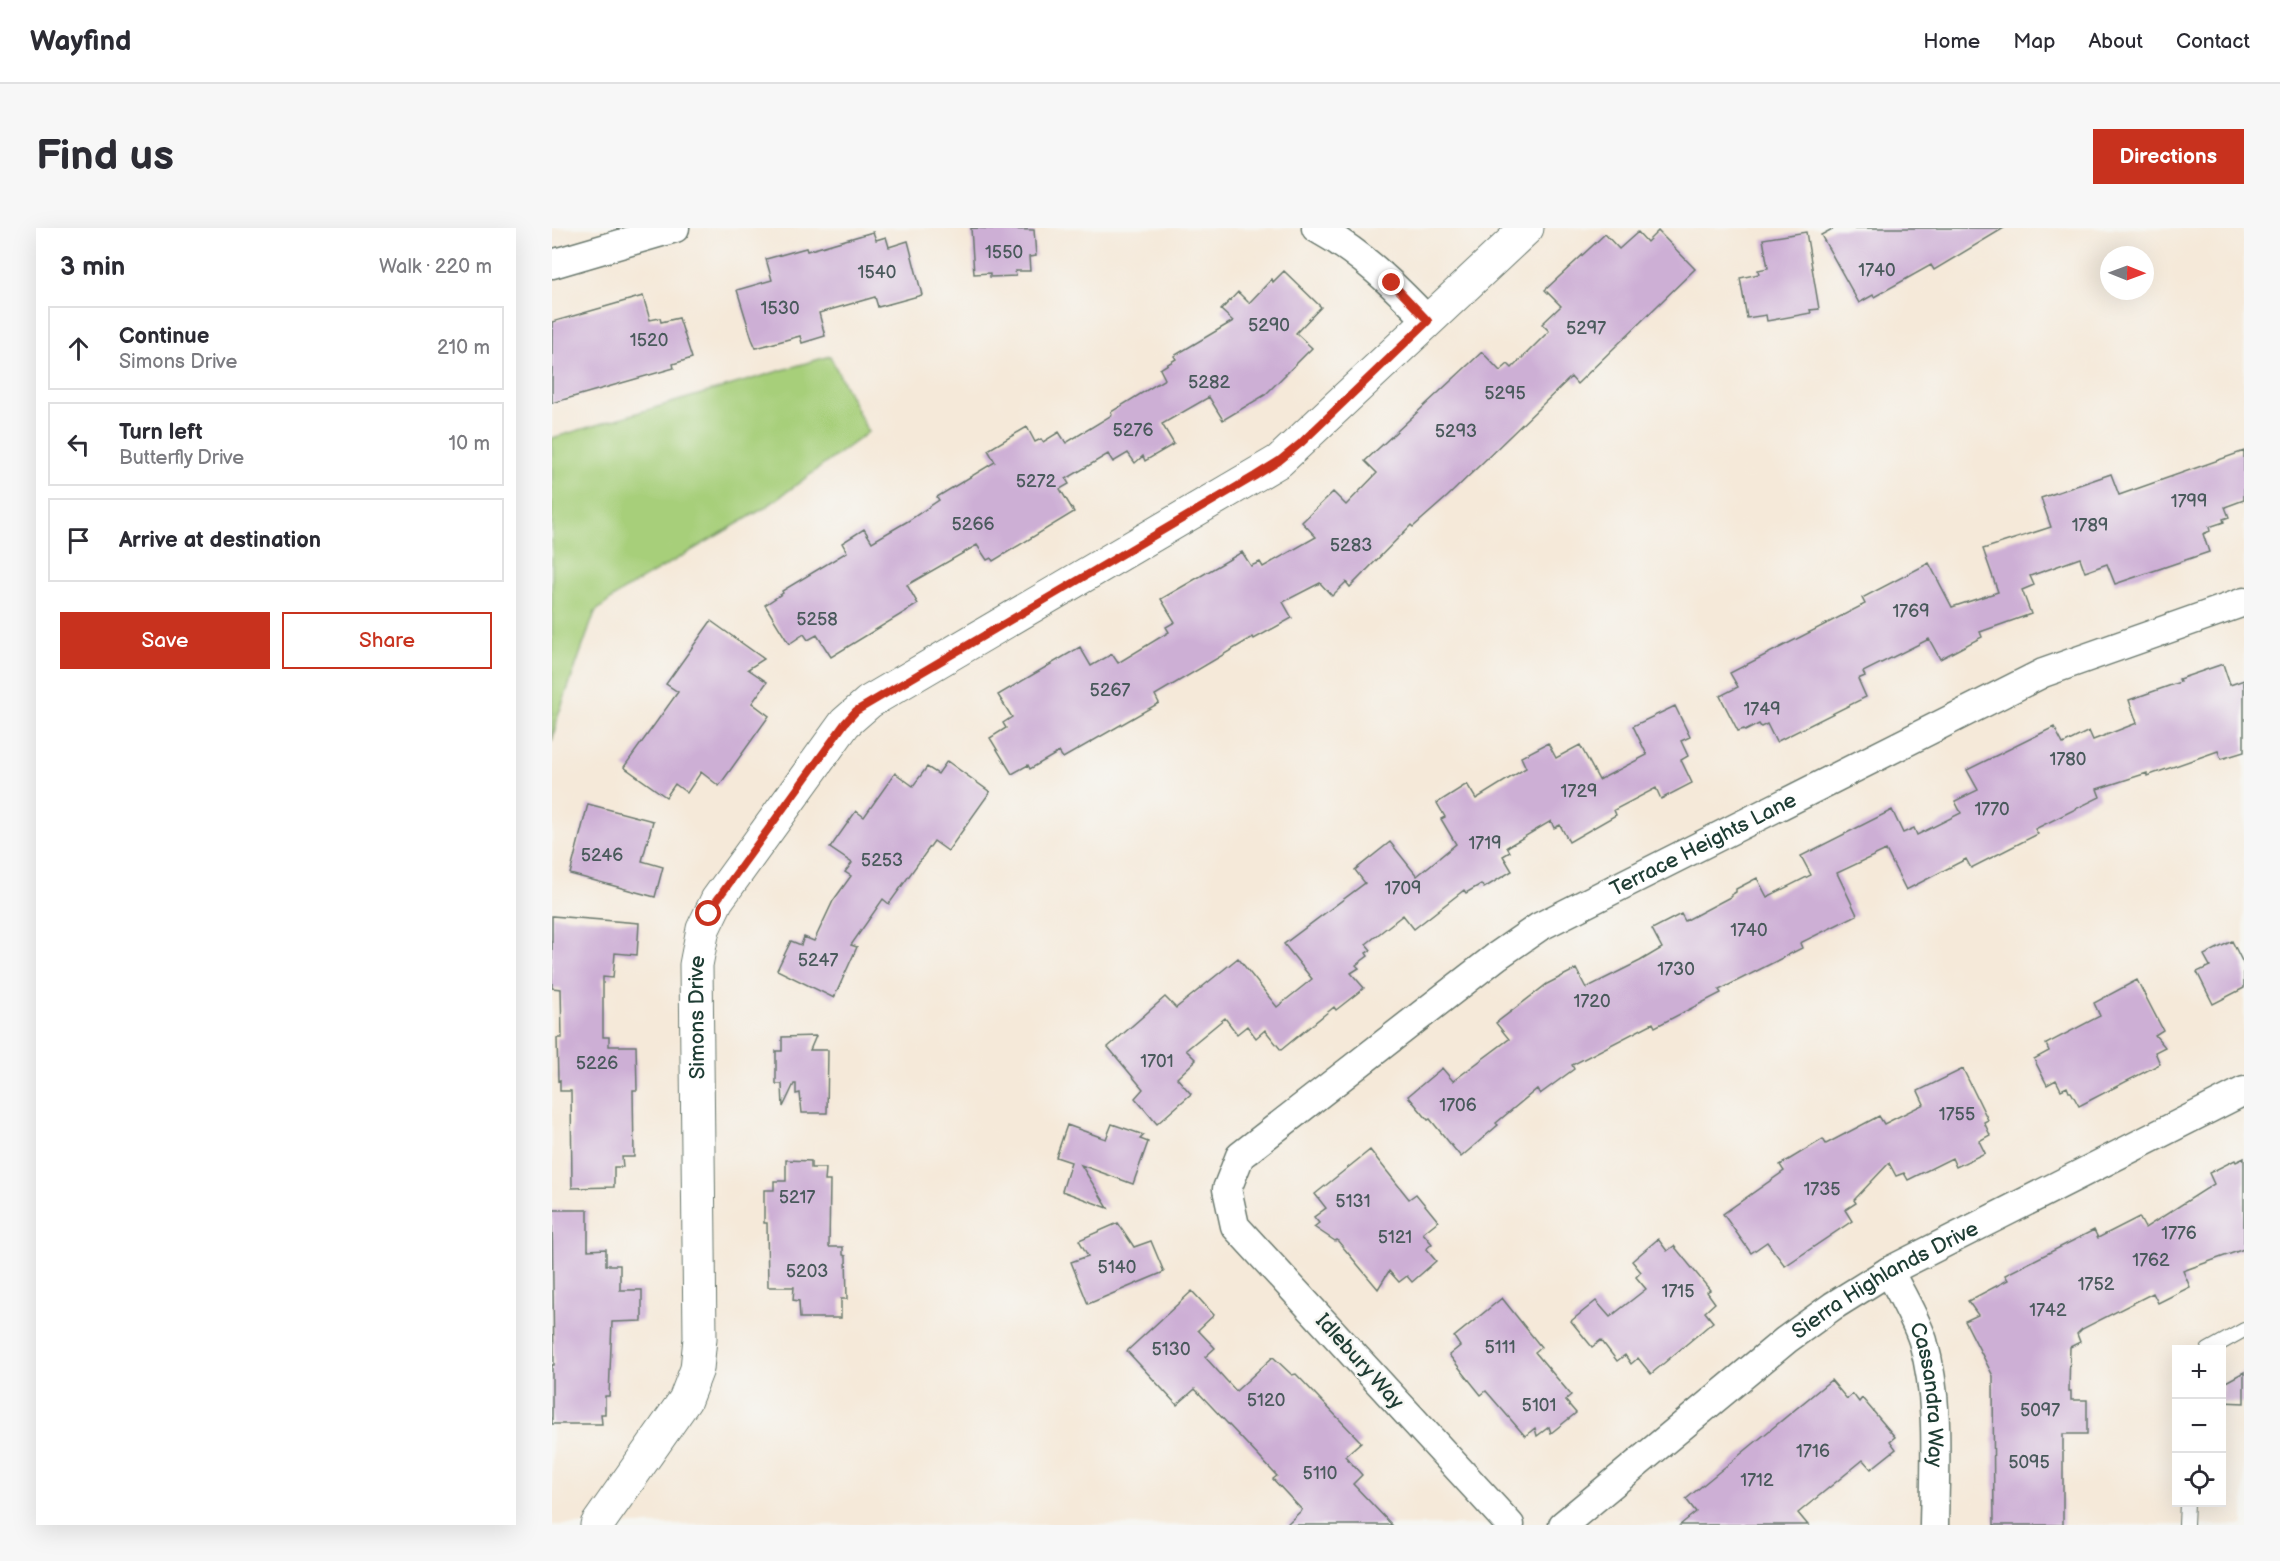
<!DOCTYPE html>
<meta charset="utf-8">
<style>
body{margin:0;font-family:"Balsamiq Sans",sans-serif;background:#f7f7f7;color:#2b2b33}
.controls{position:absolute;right:18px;bottom:18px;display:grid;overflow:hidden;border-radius:0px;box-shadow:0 6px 24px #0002}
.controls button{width:54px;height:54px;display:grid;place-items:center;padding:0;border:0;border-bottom:2px solid #e1e1e2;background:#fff;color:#2b2b33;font:30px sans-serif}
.compass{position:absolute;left:1548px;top:18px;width:54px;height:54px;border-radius:50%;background:#fff;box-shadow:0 6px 24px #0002;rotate:91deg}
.stop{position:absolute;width:18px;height:18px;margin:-14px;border:4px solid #c8321e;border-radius:50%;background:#fff}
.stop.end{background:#c8321e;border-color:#fff;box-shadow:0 2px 6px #0008}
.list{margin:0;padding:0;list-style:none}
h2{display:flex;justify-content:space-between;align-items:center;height:78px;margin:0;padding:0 24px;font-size:26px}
h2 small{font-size:20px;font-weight:400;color:#7c7c81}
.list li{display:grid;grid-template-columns:39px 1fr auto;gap:18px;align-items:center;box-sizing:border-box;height:84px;margin:0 12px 12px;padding:0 12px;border:2px solid #e1e1e2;border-radius:0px}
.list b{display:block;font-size:22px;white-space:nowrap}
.list p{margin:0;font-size:20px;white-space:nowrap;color:#7c7c81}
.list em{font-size:20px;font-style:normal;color:#7c7c81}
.actions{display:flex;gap:12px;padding:18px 24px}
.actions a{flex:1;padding:14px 0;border:2px solid #c8321e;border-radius:0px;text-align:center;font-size:21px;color:#c8321e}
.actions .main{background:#c8321e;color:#fff}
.icon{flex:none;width:33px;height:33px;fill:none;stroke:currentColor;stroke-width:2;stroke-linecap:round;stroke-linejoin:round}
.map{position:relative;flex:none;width:1692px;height:1297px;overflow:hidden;border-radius:0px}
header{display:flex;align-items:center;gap:36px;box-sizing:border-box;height:84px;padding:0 30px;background:#fff;border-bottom:2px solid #e1e1e2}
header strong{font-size:28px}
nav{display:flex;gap:33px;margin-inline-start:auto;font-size:21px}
.intro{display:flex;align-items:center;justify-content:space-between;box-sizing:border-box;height:144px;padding:0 36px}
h1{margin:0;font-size:42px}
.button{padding:15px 27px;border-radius:0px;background:#c8321e;color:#fff;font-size:21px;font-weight:700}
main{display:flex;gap:36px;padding:0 36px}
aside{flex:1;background:#fff;border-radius:0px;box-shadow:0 6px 24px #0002}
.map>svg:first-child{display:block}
</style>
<header>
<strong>Wayfind</strong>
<nav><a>Home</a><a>Map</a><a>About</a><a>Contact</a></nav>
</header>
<div class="intro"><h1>Find us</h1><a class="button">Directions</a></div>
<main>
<aside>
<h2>3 min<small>Walk · 220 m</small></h2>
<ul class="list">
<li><svg class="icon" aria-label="ahead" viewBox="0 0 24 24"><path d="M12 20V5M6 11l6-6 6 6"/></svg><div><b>Continue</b><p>Simons Drive</p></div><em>210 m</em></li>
<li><svg class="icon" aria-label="left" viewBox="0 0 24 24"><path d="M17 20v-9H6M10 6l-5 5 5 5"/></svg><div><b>Turn left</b><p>Butterfly Drive</p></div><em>10 m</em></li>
<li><svg class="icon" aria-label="arrive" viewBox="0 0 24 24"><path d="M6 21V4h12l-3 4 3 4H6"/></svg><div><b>Arrive at destination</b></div></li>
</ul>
<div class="actions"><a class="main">Save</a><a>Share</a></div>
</aside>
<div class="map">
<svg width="1692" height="1297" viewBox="0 0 1692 1297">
<rect width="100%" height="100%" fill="#f6f6f2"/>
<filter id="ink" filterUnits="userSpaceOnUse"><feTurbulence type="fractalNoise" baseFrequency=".0167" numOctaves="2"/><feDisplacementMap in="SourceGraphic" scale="12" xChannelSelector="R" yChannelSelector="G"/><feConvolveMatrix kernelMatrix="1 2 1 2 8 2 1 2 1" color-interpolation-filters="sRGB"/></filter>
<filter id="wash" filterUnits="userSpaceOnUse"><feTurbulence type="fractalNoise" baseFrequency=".008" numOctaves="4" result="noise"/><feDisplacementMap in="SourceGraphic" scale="24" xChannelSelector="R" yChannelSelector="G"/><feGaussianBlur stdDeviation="1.35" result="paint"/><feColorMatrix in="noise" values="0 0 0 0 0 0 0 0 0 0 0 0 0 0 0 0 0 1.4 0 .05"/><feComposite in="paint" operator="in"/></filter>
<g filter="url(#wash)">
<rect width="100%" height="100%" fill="#f5e9d9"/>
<path fill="#a7cf7a" stroke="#638657" stroke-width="1.5" d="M 278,128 L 316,204 L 214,279 L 70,363 L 43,384 L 6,488 L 0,514 L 0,210 Z"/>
<g id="blocks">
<path fill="#cdafd5" d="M 419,0 L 482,2 L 484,28 L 477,29 L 478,43 L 463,43 L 464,48 L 438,49 L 438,45 L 422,46 Z
M 1282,0 L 1452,0 L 1382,42 L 1379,37 L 1322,69 L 1321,67 L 1307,75 L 1269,7 Z
M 1106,3 L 1143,41 L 1025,156 L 1019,149 L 895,269 L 861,299 L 859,297 L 798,359 L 794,354 L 780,368 L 768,355 L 731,374 L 740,390 L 702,411 L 701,409 L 603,467 L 607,475 L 511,530 L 507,524 L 478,541 L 476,537 L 460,546 L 438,510 L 454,500 L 451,495 L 460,489 L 446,467 L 528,419 L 539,438 L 560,426 L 566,435 L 617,404 L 614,399 L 623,394 L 609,371 L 690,324 L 699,338 L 708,334 L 711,339 L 764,309 L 750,294 L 781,264 L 794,277 L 825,245 L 813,233 L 930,124 L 948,143 L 956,136 L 960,140 L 997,103 L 990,96 L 1009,78 L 993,62 L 1053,6 L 1067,21 L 1086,4 L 1095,14 Z
M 321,4 L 324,12 L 334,9 L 337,19 L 356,13 L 370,67 L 326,79 L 323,69 L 267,85 L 273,108 L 250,115 L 248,108 L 204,120 L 200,111 L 185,62 L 220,52 L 214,31 L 254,20 L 255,23 Z
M 1254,4 L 1267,81 L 1258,82 L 1259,85 L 1215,93 L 1214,87 L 1195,90 L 1188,50 L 1207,46 L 1206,42 L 1216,40 L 1211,11 Z
M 732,43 L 769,79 L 744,105 L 760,120 L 713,167 L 671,192 L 657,169 L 610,196 L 622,216 L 593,233 L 591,228 L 583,235 L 576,225 L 561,234 L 556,226 L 514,251 L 517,256 L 508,261 L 522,284 L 441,333 L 439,330 L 435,332 L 425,317 L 355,357 L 366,376 L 279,429 L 265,407 L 256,412 L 252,406 L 237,416 L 213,377 L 231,365 L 230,363 L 295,324 L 290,315 L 312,301 L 320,314 L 356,293 L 387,272 L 385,269 L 443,234 L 436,222 L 475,199 L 483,214 L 489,211 L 491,214 L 507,204 L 514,215 L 560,187 L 559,184 L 613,151 L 608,141 L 624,131 L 622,128 L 681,93 L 669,82 L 686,64 L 697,75 L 720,51 L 721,54 Z
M 91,68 L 98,92 L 108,90 L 109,94 L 127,90 L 140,130 L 121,136 L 122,140 L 0,175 L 0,94 Z
M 1692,223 L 1692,272 L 1673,279 L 1677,289 L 1671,291 L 1672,294 L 1657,299 L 1658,303 L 1651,306 L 1657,324 L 1563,356 L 1555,336 L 1533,344 L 1528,330 L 1478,348 L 1482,357 L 1470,362 L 1479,386 L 1428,404 L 1430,409 L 1388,431 L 1377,411 L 1311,444 L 1313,448 L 1306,451 L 1314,469 L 1224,514 L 1215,496 L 1209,499 L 1207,496 L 1193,503 L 1192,501 L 1186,503 L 1168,468 L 1186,459 L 1178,445 L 1313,376 L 1310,370 L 1377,335 L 1400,379 L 1446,364 L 1431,321 L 1499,299 L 1489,270 L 1559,246 L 1567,267 Z
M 159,393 L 212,431 L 196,441 L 215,454 L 200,475 L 217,488 L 167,558 L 149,544 L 135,565 L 123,556 L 114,569 L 72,539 L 126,464 L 114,456 Z
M 1671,436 L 1678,457 L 1692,452 L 1692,524 L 1669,531 L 1666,523 L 1595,548 L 1595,545 L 1545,561 L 1548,569 L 1483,601 L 1486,606 L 1419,640 L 1414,631 L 1354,662 L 1334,622 L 1285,645 L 1305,687 L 1248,715 L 1250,720 L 1167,762 L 1169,765 L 1103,799 L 1101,795 L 1020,837 L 1022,841 L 988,866 L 985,861 L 944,895 L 946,897 L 909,929 L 878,891 L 876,892 L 856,868 L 890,840 L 901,853 L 957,811 L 944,795 L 995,756 L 1024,741 L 1034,760 L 1088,733 L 1110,720 L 1100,701 L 1129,686 L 1133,693 L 1180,668 L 1179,667 L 1184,664 L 1184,661 L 1205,650 L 1215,669 L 1259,647 L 1249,628 L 1340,582 L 1351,605 L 1362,600 L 1365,607 L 1409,585 L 1403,573 L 1426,562 L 1415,542 L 1502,499 L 1511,516 L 1537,503 L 1541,512 L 1585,495 L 1577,472 L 1628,454 L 1627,451 Z
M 1123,478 L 1138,509 L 1129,513 L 1136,528 L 1129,532 L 1140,555 L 1109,571 L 1104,560 L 1062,582 L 1064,587 L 1017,614 L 1008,597 L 1002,600 L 999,593 L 955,619 L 958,624 L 951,628 L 960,643 L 932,660 L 929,656 L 914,665 L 912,662 L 862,701 L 851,687 L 814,716 L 819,722 L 814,725 L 816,728 L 804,737 L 807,740 L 799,745 L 812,760 L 784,782 L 782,779 L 729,822 L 713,802 L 704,810 L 695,798 L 685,806 L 673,790 L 634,822 L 644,832 L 625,850 L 639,866 L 605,896 L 583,870 L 591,861 L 556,819 L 613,769 L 624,780 L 686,730 L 725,779 L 760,751 L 732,716 L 813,655 L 803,642 L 838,614 L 865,648 L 904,616 L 889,591 L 893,589 L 885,575 L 915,556 L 924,571 L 974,540 L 969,529 L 996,515 L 1004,530 L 1028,517 L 1047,552 L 1095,527 L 1081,498 Z
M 395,533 L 438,564 L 396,623 L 382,613 L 337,676 L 331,671 L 299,717 L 305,719 L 282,770 L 225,742 L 239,713 L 249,717 L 252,709 L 262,713 L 281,673 L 299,648 L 293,644 L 300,635 L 278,620 L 304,583 L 312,589 L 343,545 L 361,558 L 375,539 L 386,546 Z
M 36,576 L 101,593 L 90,633 L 111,639 L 103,669 L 18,646 Z
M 0,688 L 87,695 L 85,727 L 63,725 L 61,750 L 51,749 L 51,809 L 57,809 L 57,818 L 84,818 L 85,862 L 81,862 L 82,929 L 70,929 L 71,939 L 62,939 L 62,959 L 20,960 L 19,863 L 8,863 L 8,852 L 6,853 L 5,810 L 10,810 L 9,761 L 0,760 Z
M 1680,713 L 1692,737 L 1692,760 L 1661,776 L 1645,744 L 1658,738 L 1652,727 Z
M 1585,752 L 1611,802 L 1603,807 L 1613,819 L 1603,824 L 1608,836 L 1527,878 L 1519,864 L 1517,864 L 1515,859 L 1509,862 L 1504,852 L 1495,857 L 1482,831 L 1497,823 L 1494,816 L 1548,788 L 1542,775 Z
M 264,808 L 258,822 L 276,822 L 275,885 L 250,885 L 248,865 L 244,866 L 244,856 L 242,856 L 231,879 L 230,856 L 224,856 L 224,823 L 230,823 L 230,809 Z
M 1411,841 L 1436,892 L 1432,894 L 1438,907 L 1427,913 L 1433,925 L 1404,939 L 1400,930 L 1356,952 L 1352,945 L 1344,948 L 1337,935 L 1302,972 L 1304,975 L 1293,982 L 1300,993 L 1233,1038 L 1215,1014 L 1199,1025 L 1171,986 L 1232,943 L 1228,937 L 1271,911 L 1274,916 L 1327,888 L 1332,896 L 1372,876 L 1366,863 Z
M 560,896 L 592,907 L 588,911 L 596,914 L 581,956 L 529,937 L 556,980 L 510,963 L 519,934 L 504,929 L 515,897 L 554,911 Z
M 818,922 L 857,971 L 864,966 L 886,993 L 871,1005 L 880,1016 L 874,1021 L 884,1033 L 860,1054 L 855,1048 L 847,1054 L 837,1043 L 826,1061 L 785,1012 L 783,1013 L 762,999 L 767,995 L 762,989 L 774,980 L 763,966 Z
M 1692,930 L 1692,1021 L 1631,1043 L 1638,1059 L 1606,1075 L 1601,1065 L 1530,1101 L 1525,1106 L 1528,1114 L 1518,1119 L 1517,1163 L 1519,1163 L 1519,1172 L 1535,1172 L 1535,1206 L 1511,1206 L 1511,1297 L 1442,1297 L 1441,1148 L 1413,1093 L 1426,1087 L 1416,1073 L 1456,1052 L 1453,1047 L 1542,1002 L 1546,1010 L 1587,989 L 1593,1000 L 1662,956 L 1657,945 L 1683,932 L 1684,934 Z
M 234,932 L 259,933 L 259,940 L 274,940 L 273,953 L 278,953 L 277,1019 L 291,1019 L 291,1027 L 294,1028 L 295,1071 L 289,1071 L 289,1090 L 248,1090 L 247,1073 L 241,1072 L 242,1059 L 216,1059 L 215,995 L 212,995 L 212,962 L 222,962 L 222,953 L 234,953 Z
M 0,982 L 36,982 L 36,1022 L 54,1021 L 54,1037 L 68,1037 L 68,1062 L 90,1062 L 90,1093 L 60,1094 L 57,1168 L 53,1168 L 53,1186 L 49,1186 L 50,1196 L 0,1196 L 0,1137 L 2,1137 Z
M 566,995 L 582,1019 L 599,1013 L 612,1044 L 536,1076 L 519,1034 L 536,1028 L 527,1012 Z
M 1106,1011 L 1115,1023 L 1122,1018 L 1158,1062 L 1155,1064 L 1163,1075 L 1153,1084 L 1161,1094 L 1099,1146 L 1086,1130 L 1079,1136 L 1073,1127 L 1065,1133 L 1049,1112 L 1040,1119 L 1019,1093 L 1044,1073 L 1058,1089 L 1094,1061 L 1084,1049 L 1089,1044 L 1080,1033 Z
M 640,1063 L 662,1087 L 646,1102 L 663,1120 L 653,1129 L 684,1163 L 721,1129 L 740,1147 L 744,1146 L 809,1214 L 793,1228 L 810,1247 L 801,1256 L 840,1297 L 734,1297 L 750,1282 L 721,1251 L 725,1248 L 643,1161 L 625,1177 L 575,1123 Z
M 950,1070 L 989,1119 L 983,1124 L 1019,1167 L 1013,1172 L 1024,1185 L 999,1205 L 997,1199 L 985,1208 L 983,1200 L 973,1208 L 934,1163 L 929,1167 L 897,1127 L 908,1118 L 902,1109 Z
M 1692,1144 L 1692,1175 L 1670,1174 L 1670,1156 Z
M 1279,1152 L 1295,1171 L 1301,1166 L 1307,1174 L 1310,1170 L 1343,1209 L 1338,1213 L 1344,1221 L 1319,1241 L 1311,1232 L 1246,1285 L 1256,1297 L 1128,1297 L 1144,1284 L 1134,1271 Z"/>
</g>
</g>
<g filter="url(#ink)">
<use href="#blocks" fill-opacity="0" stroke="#6a796e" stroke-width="1.5"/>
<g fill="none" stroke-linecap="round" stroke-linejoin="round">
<g stroke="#6a796e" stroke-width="16">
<path id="lane" d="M 1656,1122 L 1692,1102
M 1634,1297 L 1635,1274"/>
</g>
<g stroke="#6a796e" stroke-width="31">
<g id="street">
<path d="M 764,0 C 808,24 842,57 876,93"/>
<path d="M 0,36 L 123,0"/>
<path id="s1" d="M 1337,1043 C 1349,1066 1363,1089 1371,1113 C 1388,1173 1383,1236 1382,1297"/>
<path id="s2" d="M 958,1297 L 683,998 L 675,961 L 688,928 L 945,728 L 987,699 L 1491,445 L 1692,374"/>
<path id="s3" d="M 1011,1297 L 1234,1112 L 1281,1078 L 1337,1043 L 1692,863"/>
</g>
</g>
<g stroke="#6a796e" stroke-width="35">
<g id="secondary">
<path id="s4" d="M 45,1297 L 133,1172 L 145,1141 L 148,1110 L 144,737 L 151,701 L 165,672 L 293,495 L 317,474 L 727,233 L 975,0"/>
</g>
</g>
<use href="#lane" stroke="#fff" stroke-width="14"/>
<use href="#street" stroke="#fff" stroke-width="28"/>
<use href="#secondary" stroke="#fff" stroke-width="33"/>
</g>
</g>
<g fill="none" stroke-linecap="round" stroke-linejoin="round" filter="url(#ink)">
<path stroke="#c8321e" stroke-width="8" d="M 157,686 L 165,672 L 293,495 L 304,483 L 703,248 L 727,233 L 749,215 L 876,93 L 840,55"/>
</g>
<g text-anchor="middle" stroke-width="5" stroke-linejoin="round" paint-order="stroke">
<g font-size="18" fill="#4a5a5c">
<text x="452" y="30">1550</text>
<text x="1325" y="48">1740</text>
<text x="325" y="50">1540</text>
<text x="228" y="86">1530</text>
<text x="717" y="103">5290</text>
<text x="1034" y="106">5297</text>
<text x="97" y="118">1520</text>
<text x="657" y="160">5282</text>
<text x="953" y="171">5295</text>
<text x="581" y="208">5276</text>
<text x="904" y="209">5293</text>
<text x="484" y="259">5272</text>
<text x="1637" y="279">1799</text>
<text x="421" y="302">5266</text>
<text x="1538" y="303">1789</text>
<text x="799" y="323">5283</text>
<text x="1359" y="389">1769</text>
<text x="265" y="397">5258</text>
<text x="558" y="468">5267</text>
<text x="1210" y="487">1749</text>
<text x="1516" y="537">1780</text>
<text x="1027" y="569">1729</text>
<text x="1440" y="587">1770</text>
<text x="933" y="621">1719</text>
<text x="50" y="633">5246</text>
<text x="330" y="638">5253</text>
<text x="851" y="666">1709</text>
<text x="1197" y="708">1740</text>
<text x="266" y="738">5247</text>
<text x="1124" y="747">1730</text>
<text x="1040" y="779">1720</text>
<text x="605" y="839">1701</text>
<text x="45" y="841">5226</text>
<text x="906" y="883">1706</text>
<text x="1405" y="892">1755</text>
<text x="1270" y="967">1735</text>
<text x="245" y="975">5217</text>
<text x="801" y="979">5131</text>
<text x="1627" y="1011">1776</text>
<text x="843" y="1015">5121</text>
<text x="1599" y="1038">1762</text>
<text x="565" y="1045">5140</text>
<text x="255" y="1049">5203</text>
<text x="1544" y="1062">1752</text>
<text x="1126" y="1069">1715</text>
<text x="1496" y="1088">1742</text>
<text x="948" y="1125">5111</text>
<text x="619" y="1127">5130</text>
<text x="714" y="1178">5120</text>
<text x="987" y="1183">5101</text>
<text x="1488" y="1188">5097</text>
<text x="1261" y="1229">1716</text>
<text x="1477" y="1240">5095</text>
<text x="768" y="1251">5110</text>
<text x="1205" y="1258">1712</text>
</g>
<g font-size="21" fill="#1f3d34" stroke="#f6f6f2">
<text dy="7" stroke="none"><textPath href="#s2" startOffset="1040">Terrace Heights Lane</textPath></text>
<text dy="7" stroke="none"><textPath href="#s4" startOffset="538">Simons Drive</textPath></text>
<text dy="7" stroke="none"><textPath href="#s3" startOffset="406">Sierra Highlands Drive</textPath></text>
<text transform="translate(808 1133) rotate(48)" y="7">Idlebury Way</text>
<text dy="7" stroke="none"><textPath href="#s1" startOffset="132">Cassandra Way</textPath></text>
</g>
</g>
</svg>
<div class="controls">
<button>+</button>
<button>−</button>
<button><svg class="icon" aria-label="locate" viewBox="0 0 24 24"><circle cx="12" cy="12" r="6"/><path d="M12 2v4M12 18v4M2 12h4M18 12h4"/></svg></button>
</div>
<svg class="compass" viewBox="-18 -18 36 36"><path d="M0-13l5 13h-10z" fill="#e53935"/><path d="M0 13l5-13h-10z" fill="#7c7c81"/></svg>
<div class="stop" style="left:157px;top:686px"></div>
<div class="stop end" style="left:840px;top:55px"></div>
</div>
</main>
